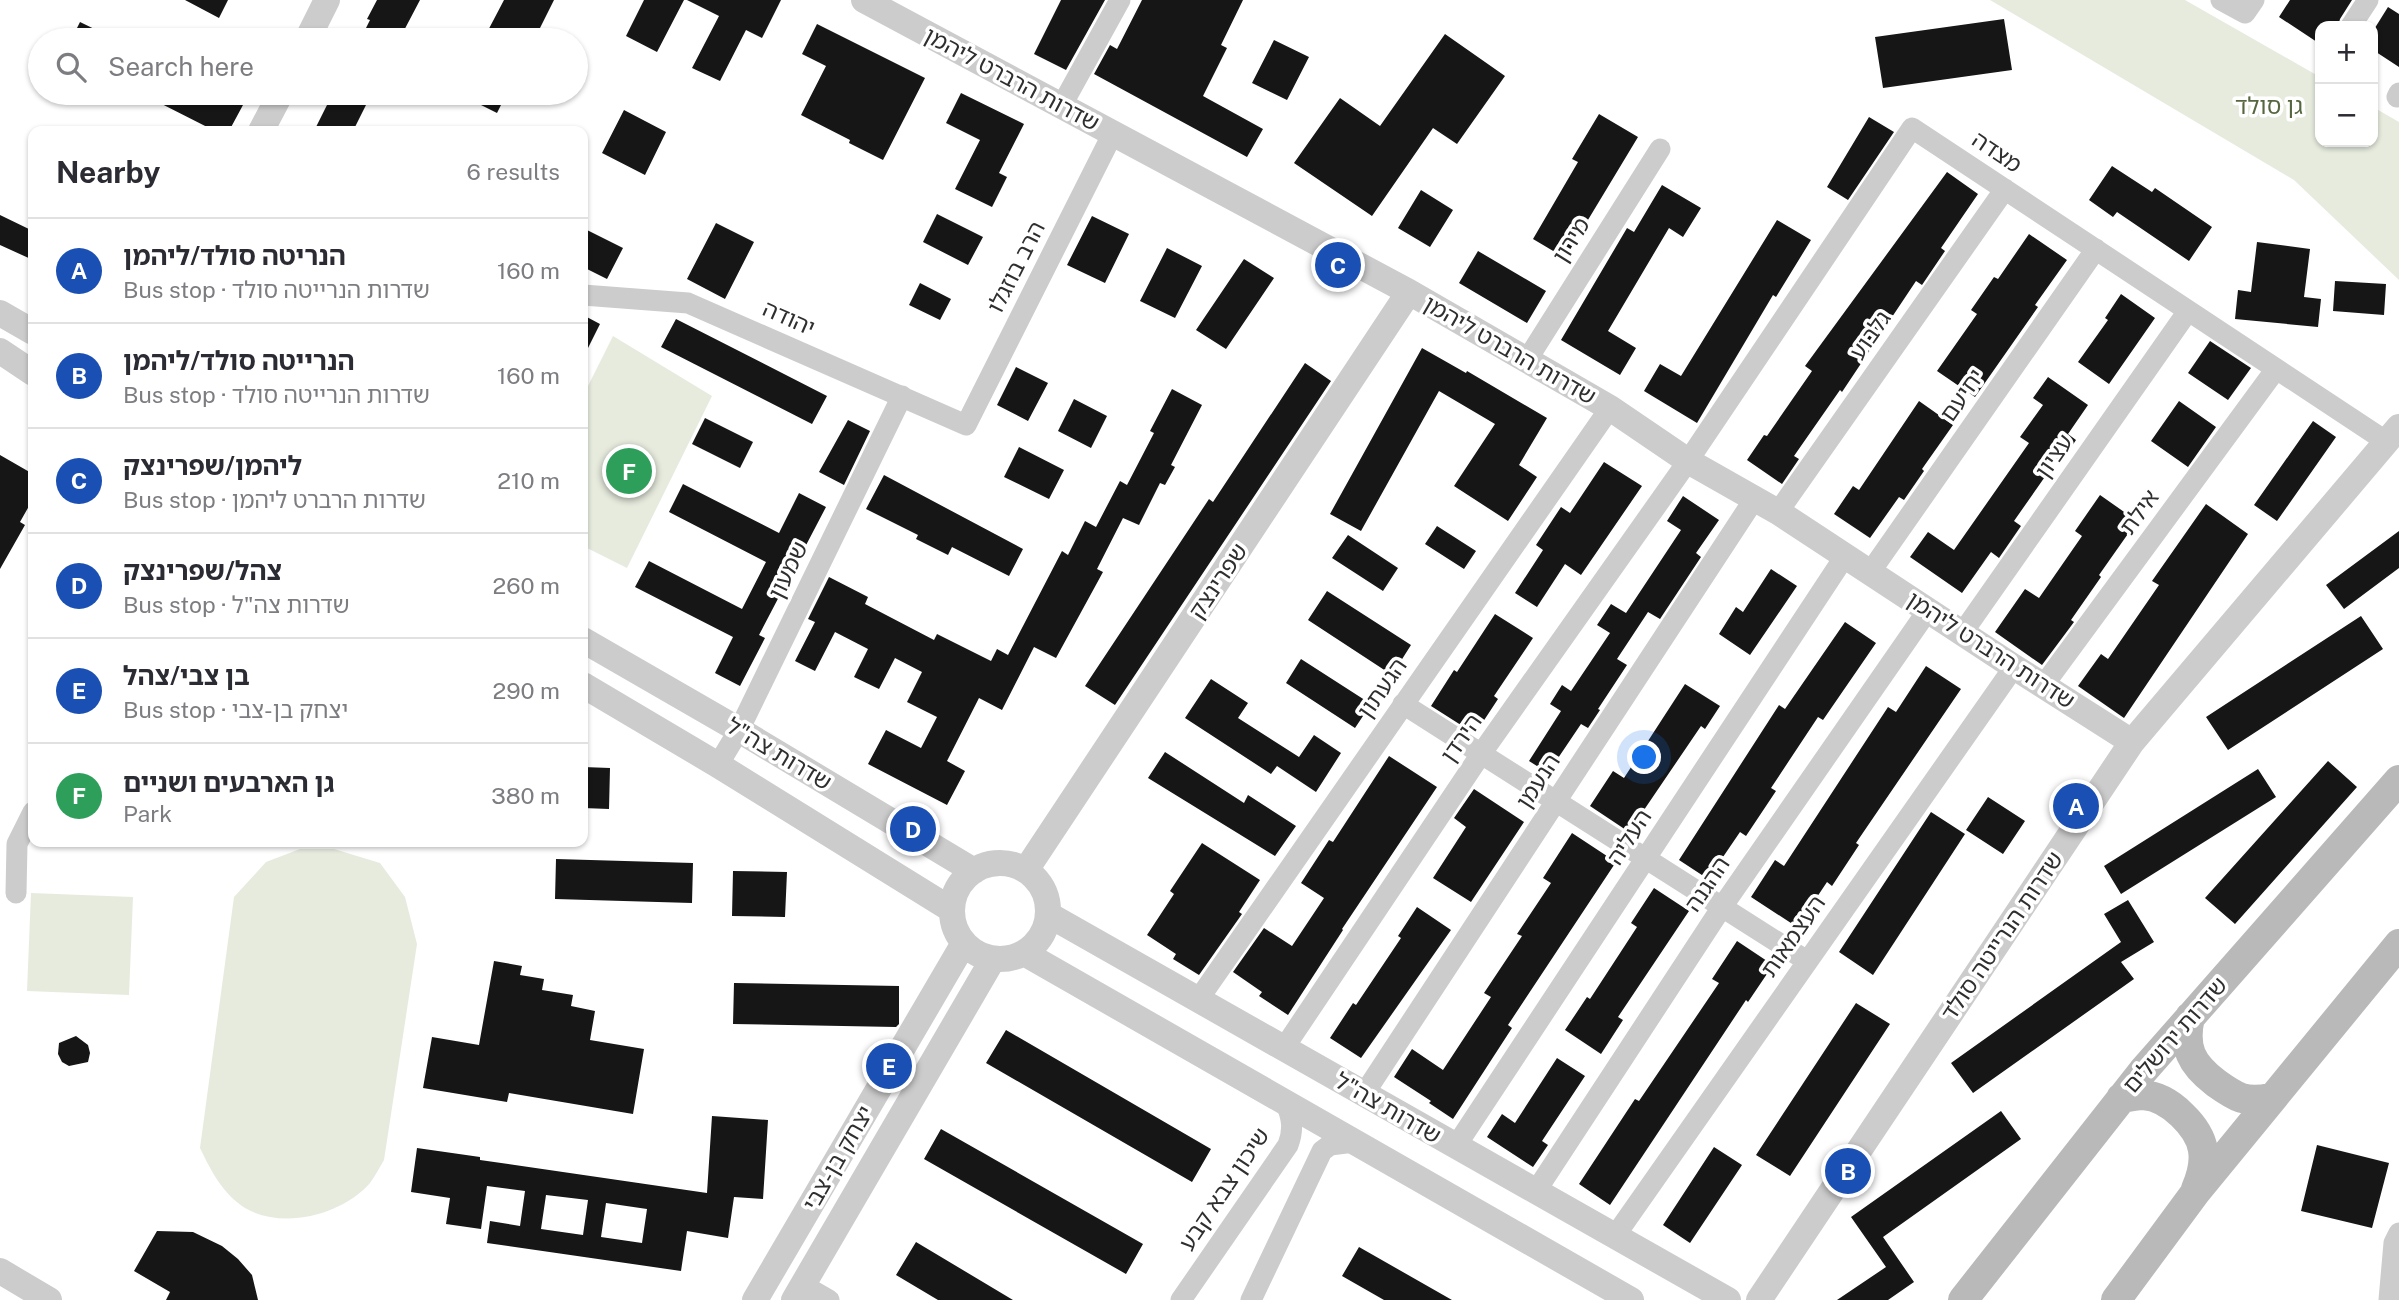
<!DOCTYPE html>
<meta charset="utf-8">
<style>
body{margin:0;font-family:"Public Sans","Noto Sans Hebrew",sans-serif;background:#f2f2f3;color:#2b2b33}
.controls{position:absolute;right:21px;top:21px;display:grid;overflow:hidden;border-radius:14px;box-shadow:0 2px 5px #0004}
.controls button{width:63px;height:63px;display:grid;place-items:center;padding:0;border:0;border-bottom:2px solid #e1e1e2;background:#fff;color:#2b2b33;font:35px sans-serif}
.you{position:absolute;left:1645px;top:758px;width:24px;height:24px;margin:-18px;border:5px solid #fff;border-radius:50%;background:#1a73e8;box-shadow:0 0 0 10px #1a73e833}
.badge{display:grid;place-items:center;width:46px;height:46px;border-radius:50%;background:#d84059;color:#fff;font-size:23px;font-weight:700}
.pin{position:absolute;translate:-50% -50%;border:4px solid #fff;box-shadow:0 2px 7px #0006}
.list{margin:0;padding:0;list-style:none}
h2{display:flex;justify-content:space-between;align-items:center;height:91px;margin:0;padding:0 28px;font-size:30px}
h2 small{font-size:23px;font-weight:400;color:#7c7c81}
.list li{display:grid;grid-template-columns:46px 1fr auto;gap:21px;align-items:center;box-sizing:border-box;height:105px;padding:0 28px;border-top:2px solid #e1e1e2}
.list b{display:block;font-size:26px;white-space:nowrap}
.list p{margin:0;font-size:23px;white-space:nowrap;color:#7c7c81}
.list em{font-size:23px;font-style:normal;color:#7c7c81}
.icon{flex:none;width:38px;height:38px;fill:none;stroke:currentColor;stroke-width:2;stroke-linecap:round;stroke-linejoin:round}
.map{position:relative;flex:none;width:2399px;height:1300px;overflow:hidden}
.search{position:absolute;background:#fff;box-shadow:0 2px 5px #0004;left:28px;top:28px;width:560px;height:77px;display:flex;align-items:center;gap:18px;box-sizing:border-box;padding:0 24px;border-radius:38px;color:#7c7c81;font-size:26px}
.panel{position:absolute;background:#fff;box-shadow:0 2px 5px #0004;left:28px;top:126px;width:560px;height:721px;border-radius:14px}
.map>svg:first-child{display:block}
</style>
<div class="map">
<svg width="2399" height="1300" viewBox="0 0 2399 1300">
<rect width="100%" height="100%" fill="#fff"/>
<path fill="#e6ebde" d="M 1990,0 L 2185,0 L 2320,77 L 2320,142 L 2373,142 L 2373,107 L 2399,122 L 2399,280 L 2294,180 Z
M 613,336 L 712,396 L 627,568 L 583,546 L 583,396 Z
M 300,849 L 334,849 L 380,863 L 405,897 L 417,944 L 384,1160 C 380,1167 375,1176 370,1183 C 342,1215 283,1230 245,1208 C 223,1194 211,1171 200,1148 L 234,897 L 266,862 Z
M 31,893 L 133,897 L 129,995 L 27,991 Z"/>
<path fill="#161616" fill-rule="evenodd" d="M 185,0 L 228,0 L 219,18 Z
M 377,0 L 420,0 L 399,40 L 360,40 L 370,20 L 367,19 Z
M 504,0 L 554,0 L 534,40 L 483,40 Z
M 644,0 L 684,0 L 657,52 L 626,36 Z
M 687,0 L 781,0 L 762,38 L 746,30 L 720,81 L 692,68 L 719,16 Z
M 1061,0 L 1105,0 L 1066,70 L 1034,54 Z
M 1142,0 L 1243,0 L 1221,45 L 1227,48 L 1203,96 L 1263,129 L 1247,157 L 1094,74 L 1110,45 L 1117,49 Z
M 2290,0 L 2352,0 L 2340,19 L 2338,26 L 2320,26 L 2320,44 L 2279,17 Z
M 2388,7 L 2399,14 L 2399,67 L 2373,50 L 2373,31 Z
M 2004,19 L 2012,70 L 1883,88 L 1875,37 Z
M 80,22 L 117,40 L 71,40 Z
M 817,24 L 925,78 L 883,160 L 849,143 L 850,140 L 801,115 L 826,66 L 802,54 Z
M 1445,34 L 1505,76 L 1457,144 L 1433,128 L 1372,216 L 1294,163 L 1340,98 L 1380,126 Z
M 1274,40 L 1309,57 L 1287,100 L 1252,83 Z
M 140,93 L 220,93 L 243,105 L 229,131 L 215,131 Z
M 333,93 L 372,93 L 353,131 L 314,131 Z
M 457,93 L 507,93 L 497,113 Z
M 961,93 L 1024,124 L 999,173 L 1007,177 L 992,207 L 955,189 L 980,140 L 946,123 Z
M 624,110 L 666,132 L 645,175 L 602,153 Z
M 1599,114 L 1638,137 L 1565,258 L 1533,239 L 1578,162 L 1572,159 Z
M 1869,117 L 1894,132 L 1848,200 L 1827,187 Z
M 2112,166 L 2152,192 L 2155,188 L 2212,227 L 2189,261 L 2117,212 L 2113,217 L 2089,200 Z
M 1947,172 L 1978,194 L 1941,248 L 1945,251 L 1922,285 L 1916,281 L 1842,392 L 1840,390 L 1794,456 L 1799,459 L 1782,484 L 1747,460 L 1764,435 L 1767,436 L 1812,371 L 1805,366 Z
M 1662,185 L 1701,208 L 1683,237 L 1669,228 L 1608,331 L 1636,348 L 1620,375 L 1561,340 L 1627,228 L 1634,232 Z
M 1421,190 L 1453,210 L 1430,247 L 1398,228 Z
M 937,214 L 983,237 L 968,265 L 923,242 Z
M 0,215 L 33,231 L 33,260 L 0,245 Z
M 1092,216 L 1129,234 L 1105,283 L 1067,265 Z
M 1777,220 L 1811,240 L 1776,297 L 1773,295 L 1697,423 L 1644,391 L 1660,364 L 1681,376 Z
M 716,223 L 754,242 L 725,299 L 687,279 Z
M 583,228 L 623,248 L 607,279 L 583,267 Z
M 2029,234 L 2067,260 L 2035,305 L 2038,307 L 1975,397 L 1937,371 L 1977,314 L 1971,310 L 1994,277 L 1998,279 Z
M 2257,242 L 2310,249 L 2304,297 L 2321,299 L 2318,327 L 2235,319 L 2238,290 L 2251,292 Z
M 1167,248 L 1202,266 L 1175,318 L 1140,301 Z
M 1478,251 L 1546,291 L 1527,323 L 1459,283 Z
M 1244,259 L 1274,278 L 1226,349 L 1196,330 Z
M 2335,281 L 2386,284 L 2384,315 L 2333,311 Z
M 920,283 L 951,299 L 940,320 L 909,305 Z
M 2121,294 L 2155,318 L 2109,384 L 2078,362 L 2108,320 L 2105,318 Z
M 583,315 L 600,324 L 583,358 Z
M 676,319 L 827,396 L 812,424 L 661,347 Z
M 2210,341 L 2251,368 L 2228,400 L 2188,373 Z
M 1422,348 L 1466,373 L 1467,371 L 1547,418 L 1519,465 L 1537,477 L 1508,521 L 1454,486 L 1495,424 L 1439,391 L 1361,531 L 1330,514 Z
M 1305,363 L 1331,381 L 1115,705 L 1085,686 L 1209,499 L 1213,502 Z
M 1016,367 L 1048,383 L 1028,421 L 997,405 Z
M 2048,377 L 2088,405 L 2068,434 L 2076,440 L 2060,464 L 2056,461 L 2014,521 L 2021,526 L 1999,558 L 1991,552 L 1962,593 L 1910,557 L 1928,532 L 1954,550 L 2029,443 L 2020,437 L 2043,405 L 2033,398 Z
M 1172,389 L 1202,405 L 1171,465 L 1175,467 L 1165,485 L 1160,483 L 1139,525 L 1123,518 L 1097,569 L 1103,572 L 1056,658 L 1034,647 L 1002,710 L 979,698 L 947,761 L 965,771 L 947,805 L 868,764 L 886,730 L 921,748 L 937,717 L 907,702 L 922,672 L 895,658 L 879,689 L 854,677 L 868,649 L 835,632 L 815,671 L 795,661 L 815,622 L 808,619 L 829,577 L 868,597 L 865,604 L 934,640 L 937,634 L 991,661 L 997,649 L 1008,655 L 1062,551 L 1068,555 L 1085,521 L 1096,527 L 1120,481 L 1127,485 L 1154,433 L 1150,431 Z
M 1074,399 L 1107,416 L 1091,448 L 1058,431 Z
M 1919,401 L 1953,425 L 1922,469 L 1924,471 L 1904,500 L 1899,497 L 1870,538 L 1834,514 L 1853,486 L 1859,490 Z
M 2179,401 L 2216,427 L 2188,467 L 2151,441 Z
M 705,418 L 753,442 L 740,468 L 692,444 Z
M 848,420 L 870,431 L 844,485 L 819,472 Z
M 2313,421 L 2336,437 L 2277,521 L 2254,505 Z
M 1019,447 L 1064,470 L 1049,499 L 1004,477 Z
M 0,455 L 33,474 L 33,499 L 20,522 L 25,525 L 0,569 Z
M 1604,462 L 1642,486 L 1581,575 L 1565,564 L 1537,607 L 1515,593 L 1543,550 L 1536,545 L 1561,507 L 1570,513 Z
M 884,475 L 1023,549 L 1009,576 L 952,547 L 948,555 L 916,539 L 918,535 L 866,509 Z
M 683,484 L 779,533 L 799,493 L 826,507 L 759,635 L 765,638 L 740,686 L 715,673 L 733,637 L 635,587 L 649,561 L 742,609 L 766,562 L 669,512 Z
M 2100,495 L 2137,521 L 2099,575 L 2101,577 L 2071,620 L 2074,622 L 2042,665 L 1995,632 L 2025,589 L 2039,598 L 2082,536 L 2075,531 Z
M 1683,496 L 1719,520 L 1696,553 L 1701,557 L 1660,619 L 1648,612 L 1617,659 L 1627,665 L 1598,709 L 1600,710 L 1588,728 L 1581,724 L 1548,773 L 1529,761 L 1561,711 L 1550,704 L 1562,685 L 1571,691 L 1610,633 L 1597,625 L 1611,604 L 1626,613 L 1681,530 L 1667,521 Z
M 2206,504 L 2248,534 L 2124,718 L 2078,686 L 2101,654 L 2108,659 L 2159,585 L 2152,581 Z
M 1437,526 L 1476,551 L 1464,569 L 1425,544 Z
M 2399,531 L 2399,568 L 2344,609 L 2326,585 Z
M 1348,535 L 1398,568 L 1383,591 L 1332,558 Z
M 1771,569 L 1797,586 L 1750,655 L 1719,634 L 1736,607 L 1743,612 Z
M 1327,591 L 1411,645 L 1392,675 L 1308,620 Z
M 1495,614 L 1533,638 L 1494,696 L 1498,699 L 1475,734 L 1431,706 L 1454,670 L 1457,672 Z
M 2361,616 L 2383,649 L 2228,750 L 2206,717 Z
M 1845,622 L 1876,643 L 1823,720 L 1818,717 L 1771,788 L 1776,791 L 1746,836 L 1740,832 L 1708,879 L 1679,860 L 1779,705 L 1785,709 Z
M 1301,659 L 1371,704 L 1355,728 L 1286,683 Z
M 1926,666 L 1961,689 L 1856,843 L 1859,845 L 1832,886 L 1827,882 L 1797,927 L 1751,897 L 1775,860 L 1784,866 L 1888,707 L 1896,712 Z
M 1211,679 L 1248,703 L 1238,718 L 1299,757 L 1314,735 L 1341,753 L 1316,792 L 1277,766 L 1271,774 L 1185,718 Z
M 1685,684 L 1720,706 L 1705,729 L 1701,726 L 1629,832 L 1590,806 L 1613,771 L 1624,778 Z
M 1165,752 L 1244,803 L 1248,795 L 1296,826 L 1275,856 L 1148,778 Z
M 1389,756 L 1437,787 L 1342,929 L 1343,930 L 1288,1015 L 1259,996 L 1262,992 L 1233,972 L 1264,928 L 1292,946 L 1324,898 L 1301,883 L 1329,840 L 1333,842 Z
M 2328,761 L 2357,787 L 2235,924 L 2205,898 Z
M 583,767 L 610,768 L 609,809 L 583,808 Z
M 2258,769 L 2276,797 L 2121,894 L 2104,866 Z
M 1474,789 L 1524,822 L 1471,902 L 1433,878 L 1466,827 L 1454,818 Z
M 1988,797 L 2025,821 L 2003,854 L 1966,830 Z
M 1931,812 L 1965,834 L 1873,975 L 1839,952 Z
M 1572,833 L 1616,862 L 1508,1025 L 1512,1028 L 1453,1119 L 1429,1103 L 1431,1101 L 1394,1077 L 1412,1049 L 1443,1070 L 1491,997 L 1484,993 L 1522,936 L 1517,934 L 1551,883 L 1543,878 Z
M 1202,843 L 1260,880 L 1239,912 L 1242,914 L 1199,975 L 1173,959 L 1176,954 L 1147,935 L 1174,894 L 1170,891 Z
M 556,859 L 693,863 L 692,903 L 555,899 Z
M 733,871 L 787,872 L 785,917 L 732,916 Z
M 1654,888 L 1689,911 L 1618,1017 L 1623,1020 L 1601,1054 L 1565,1030 L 1587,997 L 1590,999 L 1637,927 L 1631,923 Z
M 2128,900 L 2154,942 L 2121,962 L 2134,979 L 1973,1093 L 1951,1063 L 2121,942 L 2104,914 Z
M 1417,907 L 1451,930 L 1361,1058 L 1330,1038 L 1353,1003 L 1356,1005 L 1401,938 L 1398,936 Z
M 1737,941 L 1773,965 L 1748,1002 L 1746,1000 L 1610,1205 L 1579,1184 L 1635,1099 L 1639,1101 L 1719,983 L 1712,979 Z
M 494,961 L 522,966 L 520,975 L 544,979 L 542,990 L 573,995 L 571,1006 L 595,1011 L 590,1040 L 644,1049 L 633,1114 L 509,1093 L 507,1102 L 423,1088 L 432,1037 L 479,1045 Z
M 734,983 L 899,986 L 899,1024 L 896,1027 L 733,1024 Z
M 1856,1003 L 1890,1024 L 1790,1176 L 1756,1155 Z
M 1006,1030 L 1211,1149 L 1192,1182 L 986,1063 Z
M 76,1036 L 88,1045 L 90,1053 L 88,1062 L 69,1066 L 62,1062 L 58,1054 L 59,1043 Z
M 1557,1058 L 1585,1076 L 1542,1141 L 1548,1145 L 1533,1167 L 1487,1137 L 1502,1114 L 1515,1123 Z
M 2001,1111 L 2021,1139 L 1883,1237 L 1914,1282 L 1888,1300 L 1837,1300 L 1886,1267 L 1851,1217 Z
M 712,1116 L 768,1120 L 763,1199 L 734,1197 L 728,1238 L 687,1231 L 681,1271 L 487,1243 L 490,1221 L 520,1226 L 525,1191 L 487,1186 L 481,1229 L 446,1224 L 450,1198 L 411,1192 L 417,1148 L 480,1157 L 480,1160 L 707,1193 ZM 546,1195 L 588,1200 L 583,1235 L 541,1229 ZM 606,1203 L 647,1209 L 642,1243 L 601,1237 Z
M 941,1129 L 1143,1244 L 1126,1274 L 924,1159 Z
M 2317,1145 L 2389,1163 L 2372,1228 L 2301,1211 Z
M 1714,1147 L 1742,1165 L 1690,1243 L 1663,1225 Z
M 157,1231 L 193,1232 L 222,1246 L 238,1259 L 252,1275 L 258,1300 L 166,1300 L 170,1292 L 134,1271 Z
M 916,1242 L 1013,1300 L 938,1300 L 896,1275 Z
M 1359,1247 L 1452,1300 L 1384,1300 L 1342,1276 Z"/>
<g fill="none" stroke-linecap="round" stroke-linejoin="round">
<path stroke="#ccc" stroke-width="21" d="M 2221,0 L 2245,13 L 2254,0
M 2351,26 L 2368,0
M 2397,97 L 2399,93
M 1062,105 L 1120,0
M 583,295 L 688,303 L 966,425 L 1113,133
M 1527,360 L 1660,149
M 1778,512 L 2005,189
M 1871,571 L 2096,249
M 1963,632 L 2188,311
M 2043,686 L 2276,369
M 1403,704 L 1807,961
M 718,765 L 739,730 L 902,396
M 16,893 L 17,844 L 33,812
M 1198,1000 L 1610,408
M 1284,1048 L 1481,754 L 1688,461 L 1912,128 L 2387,442
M 1364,1094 L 1755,498
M 1456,1146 L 1845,556
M 1536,1191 L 1722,907 L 1928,610
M 1615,1236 L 2014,667
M 803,1285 L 829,1300
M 1181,1300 L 1288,1145 C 1294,1129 1292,1118 1286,1103
M 1251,1300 L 1322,1151 L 1330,1145 L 1354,1142
M 2389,1300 L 2394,1243 L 2399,1233"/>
<path stroke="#ccc" stroke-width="26" d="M 864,0 L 1409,292 L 1610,408 L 1688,461 L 1778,512 L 2014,667 L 2132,742
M 307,40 L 327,0
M 261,131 L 281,93
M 0,313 L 33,332
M 0,351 L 33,373
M 583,640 L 739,730 L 974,871
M 583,685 L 718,765 L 952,910
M952 911a48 48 0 1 1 96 0a48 48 0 1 1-96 0Z
M 1026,870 L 1409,292
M 1049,915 L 1728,1300
M 1024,953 L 1631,1300
M 0,1271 L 49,1300
M 755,1300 L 964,943
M 794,1300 L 993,959
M 1759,1300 L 2132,742 L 2399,427"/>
<path stroke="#b9b9b9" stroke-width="30" d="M 2190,1017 C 2183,1048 2191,1064 2216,1083 C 2237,1098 2245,1103 2271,1098
M 2121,1098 C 2128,1097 2136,1095 2143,1095 C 2158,1096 2171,1104 2182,1115 C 2206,1138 2209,1159 2196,1189
M 1963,1300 L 2143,1071 L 2399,780
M 2116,1300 L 2195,1193 L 2399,944"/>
</g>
<g text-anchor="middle" stroke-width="7" stroke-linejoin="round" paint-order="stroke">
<g font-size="23" fill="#2f2f2f" stroke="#fff">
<text transform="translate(1012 79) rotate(28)" y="8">שדרות הרברט ליהמן</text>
<text transform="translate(1997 152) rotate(34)" y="8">מצדה</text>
<text transform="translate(1571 240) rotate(-58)" y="8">מירון</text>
<text transform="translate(1016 267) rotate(-63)" y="8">הרב בוזגלו</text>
<text transform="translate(789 318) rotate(24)" y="8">יהודה</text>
<text transform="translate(1870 335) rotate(-55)" y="8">גלבוע</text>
<text transform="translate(1510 350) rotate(30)" y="8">שדרות הרברט ליהמן</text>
<text transform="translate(1962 395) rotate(-55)" y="8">יחיעם</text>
<text transform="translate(2054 456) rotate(-55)" y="8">עציון</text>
<text transform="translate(2139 512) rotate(-54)" y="8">אילת</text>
<text transform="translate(788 570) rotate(-64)" y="8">שמעון</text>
<text transform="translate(1218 581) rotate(-56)" y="8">שפרינצק</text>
<text transform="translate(1991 650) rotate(33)" y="8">שדרות הרברט ליהמן</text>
<text transform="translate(1382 688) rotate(-55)" y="8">הגעתון</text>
<text transform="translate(1461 738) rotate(-55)" y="8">הירדן</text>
<text transform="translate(779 754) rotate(31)" y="8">שדרות צה"ל</text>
<text transform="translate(1538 781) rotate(-57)" y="8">הנעמן</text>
<text transform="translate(1629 837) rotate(-57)" y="8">העליה</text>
<text transform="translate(1707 884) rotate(-56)" y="8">ההגנה</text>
<text transform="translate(1793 936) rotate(-55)" y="8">העצמאות</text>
<text transform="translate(2002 936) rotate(-56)" y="8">שדרות הנרייטה סולד</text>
<text transform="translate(2175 1035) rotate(-49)" y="8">שדרות ירושלים</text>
<text transform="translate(1388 1108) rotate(30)" y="8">שדרות צה"ל</text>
<text transform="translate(838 1158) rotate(-60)" y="8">יצחק בן-צבי</text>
<text transform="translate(1224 1189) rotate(-56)" y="8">שיכון צבא קבע</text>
</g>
<g font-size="23" fill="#566740" stroke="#fff">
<text x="2269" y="114">גן סולד</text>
</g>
</g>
</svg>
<div class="controls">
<button>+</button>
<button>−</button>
</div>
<div class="you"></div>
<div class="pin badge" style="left:2076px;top:806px;background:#1a4fb4">A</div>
<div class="pin badge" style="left:1848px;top:1171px;background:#1a4fb4">B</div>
<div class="pin badge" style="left:1338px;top:265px;background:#1a4fb4">C</div>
<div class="pin badge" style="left:913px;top:829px;background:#1a4fb4">D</div>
<div class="pin badge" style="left:889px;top:1066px;background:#1a4fb4">E</div>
<div class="pin badge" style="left:629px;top:471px;background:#2e9e5b">F</div>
<div class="search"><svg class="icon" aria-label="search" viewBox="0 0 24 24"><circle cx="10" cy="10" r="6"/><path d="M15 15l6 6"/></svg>Search here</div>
<section class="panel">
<h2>Nearby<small>6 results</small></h2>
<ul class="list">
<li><span class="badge" style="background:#1a4fb4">A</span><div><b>הנריטה סולד/ליהמן</b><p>Bus stop · שדרות הנרייטה סולד</p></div><em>160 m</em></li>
<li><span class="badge" style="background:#1a4fb4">B</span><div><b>הנרייטה סולד/ליהמן</b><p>Bus stop · שדרות הנרייטה סולד</p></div><em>160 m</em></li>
<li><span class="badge" style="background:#1a4fb4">C</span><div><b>ליהמן/שפרינצק</b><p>Bus stop · שדרות הרברט ליהמן</p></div><em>210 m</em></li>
<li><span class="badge" style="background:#1a4fb4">D</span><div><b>צהל/שפרינצק</b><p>Bus stop · שדרות צה&quot;ל</p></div><em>260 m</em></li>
<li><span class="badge" style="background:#1a4fb4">E</span><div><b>בן צבי/צהל</b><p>Bus stop · יצחק בן-צבי</p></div><em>290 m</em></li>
<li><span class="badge" style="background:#2e9e5b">F</span><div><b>גן הארבעים ושניים</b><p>Park</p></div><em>380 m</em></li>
</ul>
</section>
</div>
